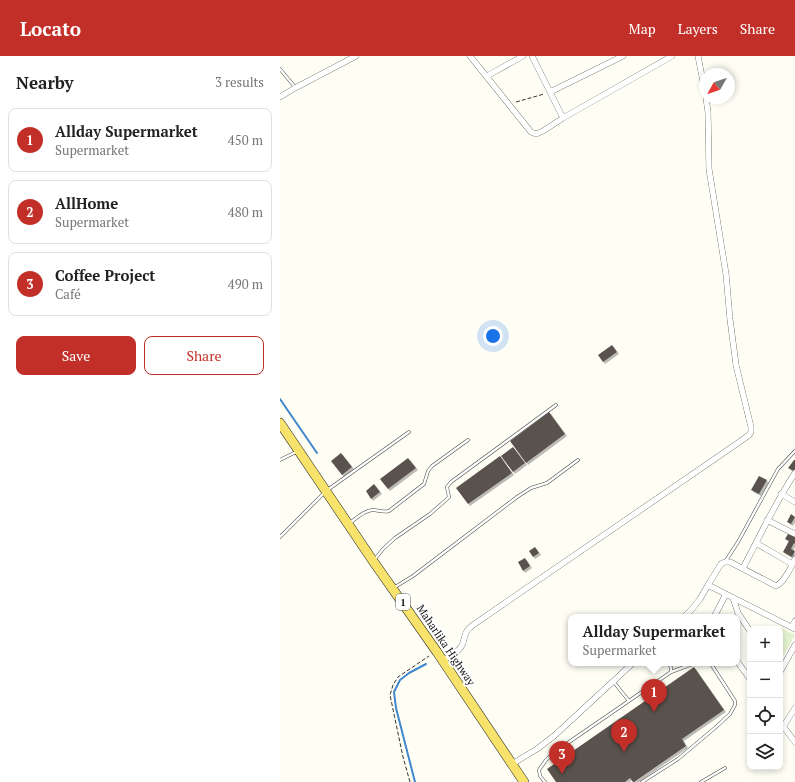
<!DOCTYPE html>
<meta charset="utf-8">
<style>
body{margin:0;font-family:"PT Serif",serif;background:#f2f2f2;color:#222}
.controls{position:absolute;right:12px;bottom:12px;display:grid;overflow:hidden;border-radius:8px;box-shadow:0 2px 6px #0003}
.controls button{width:36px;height:36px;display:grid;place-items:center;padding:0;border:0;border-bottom:1px solid #e0e0e0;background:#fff;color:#222;font:20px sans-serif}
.compass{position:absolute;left:419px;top:12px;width:36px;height:36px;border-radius:50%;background:#fff;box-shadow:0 2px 6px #0003;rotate:230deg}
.you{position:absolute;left:213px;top:280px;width:14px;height:14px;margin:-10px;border:3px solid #fff;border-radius:50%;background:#1a73e8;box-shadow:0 0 0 6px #1a73e833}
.badge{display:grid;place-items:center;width:26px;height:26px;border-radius:50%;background:#c22f28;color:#fff;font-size:13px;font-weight:700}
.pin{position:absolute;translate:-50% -33px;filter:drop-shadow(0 1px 2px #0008)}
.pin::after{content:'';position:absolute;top:21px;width:14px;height:12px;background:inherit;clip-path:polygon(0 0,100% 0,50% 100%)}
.popup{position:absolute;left:288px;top:558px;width:172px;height:52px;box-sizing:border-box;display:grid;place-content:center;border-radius:8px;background:#fff;filter:drop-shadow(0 1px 3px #0005);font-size:13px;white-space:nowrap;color:#767676}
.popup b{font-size:15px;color:#222}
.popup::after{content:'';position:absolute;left:50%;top:100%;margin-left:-8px;border:8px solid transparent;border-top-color:#fff}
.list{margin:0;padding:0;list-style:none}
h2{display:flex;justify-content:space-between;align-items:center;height:52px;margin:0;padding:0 16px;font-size:17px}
h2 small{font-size:13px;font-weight:400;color:#767676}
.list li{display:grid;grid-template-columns:26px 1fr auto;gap:12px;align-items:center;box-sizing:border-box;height:64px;margin:0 8px 8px;padding:0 8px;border:1px solid #e0e0e0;border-radius:8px}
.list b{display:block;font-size:15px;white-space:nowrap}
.list p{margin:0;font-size:13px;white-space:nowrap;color:#767676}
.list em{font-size:13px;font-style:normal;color:#767676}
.actions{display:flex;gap:8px;padding:12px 16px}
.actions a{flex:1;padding:9px 0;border:1px solid #c22f28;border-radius:8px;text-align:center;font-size:14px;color:#c22f28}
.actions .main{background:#c22f28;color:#fff}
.icon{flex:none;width:22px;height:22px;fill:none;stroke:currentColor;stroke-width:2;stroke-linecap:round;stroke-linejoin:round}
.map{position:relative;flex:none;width:515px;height:726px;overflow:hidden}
header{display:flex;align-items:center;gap:24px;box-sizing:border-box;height:56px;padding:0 20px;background:#c22f28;color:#fff}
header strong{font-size:19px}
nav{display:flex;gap:22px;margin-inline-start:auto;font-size:14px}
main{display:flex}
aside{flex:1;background:#fff}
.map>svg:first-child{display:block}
</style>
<header>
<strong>Locato</strong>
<nav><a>Map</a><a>Layers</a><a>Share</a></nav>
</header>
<main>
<aside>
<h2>Nearby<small>3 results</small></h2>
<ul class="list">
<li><span class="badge">1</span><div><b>Allday Supermarket</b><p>Supermarket</p></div><em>450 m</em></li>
<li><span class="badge">2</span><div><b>AllHome</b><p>Supermarket</p></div><em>480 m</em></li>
<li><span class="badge">3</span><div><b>Coffee Project</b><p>Café</p></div><em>490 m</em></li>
</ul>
<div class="actions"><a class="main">Save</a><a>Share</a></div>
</aside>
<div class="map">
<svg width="515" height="726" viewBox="0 0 515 726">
<defs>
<filter id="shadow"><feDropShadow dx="2" dy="2" stdDeviation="0" flood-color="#0004"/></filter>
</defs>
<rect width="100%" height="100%" fill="#fffef5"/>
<path fill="#e2f2cf" d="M 502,572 L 515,579 L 504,599 L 500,597 L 500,576 Z"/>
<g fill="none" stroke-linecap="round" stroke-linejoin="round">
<path stroke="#4087cd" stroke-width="2" d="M 0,343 L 37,397
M 135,726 L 116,652 L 114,636 L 120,624 L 129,617 L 146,608"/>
</g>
<path fill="#5a534d" filter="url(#shadow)" d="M 332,289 L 337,296 L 323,306 L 318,299 Z
M 269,356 L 285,378 L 246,407 L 230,385 Z
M 233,391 L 245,407 L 233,416 L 221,400 Z
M 61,397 L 72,411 L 62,419 L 51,405 Z
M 220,400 L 232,417 L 188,448 L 176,432 Z
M 128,402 L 136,412 L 108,433 L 100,423 Z
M 514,404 L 515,404 L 515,413 L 514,415 L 508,412 Z
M 479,420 L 487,424 L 479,438 L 471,434 Z
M 94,428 L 100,436 L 91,443 L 86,435 Z
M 511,458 L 515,461 L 511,468 L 507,466 Z
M 508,478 L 515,481 L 515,488 L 514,487 L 511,493 L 515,495 L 512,501 L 503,496 L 509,485 L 505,483 Z
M 255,491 L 259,497 L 253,501 L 249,495 Z
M 245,502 L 250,510 L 243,515 L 238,506 Z
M 414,611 L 444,654 L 402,683 L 406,690 L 354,726 L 353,726 L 350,722 L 345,726 L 276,726 L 267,713 Z"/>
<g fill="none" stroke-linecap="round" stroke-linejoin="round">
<g stroke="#444" stroke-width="3.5">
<path id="service" d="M 0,13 L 15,31
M 0,404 L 18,395
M 70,467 C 76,462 85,454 93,454 C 98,454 103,457 109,455 L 144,428 L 148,415 L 152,410 L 188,384
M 0,481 L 46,435 L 129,376
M 95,503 L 103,493 L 115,482 L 150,458 L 166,444 L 169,441 L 167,431 L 171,426 L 276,349
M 445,506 L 458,486 L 498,413 L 515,395
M 115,531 L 133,520 L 237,441 L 251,432 L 267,427 L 298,404
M 389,607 L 391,612 L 391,616 L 415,607
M 333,625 L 349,645
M 265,726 L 260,720 L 259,714 L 266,704 L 276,695 L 391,616
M 362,726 L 398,703 L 436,671 L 450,658 L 455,649 L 455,645 L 431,608 L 429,607
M 421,726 L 445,712"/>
</g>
<g stroke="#444" stroke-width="6">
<path id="minor" d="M 190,0 L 251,76 L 256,78 L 263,75 L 283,62 L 392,0
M 252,0 L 283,62
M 418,0 L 425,36
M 207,20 L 243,0
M 270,36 L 343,0
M 0,41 L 15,32 L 76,0
M 501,438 L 515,446
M 487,464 L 515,478
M 476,487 L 512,508
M 463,512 C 480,480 495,447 515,417
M 428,529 L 515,573
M 453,542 L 458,557 L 470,575
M 404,561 L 412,553 L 420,543 L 428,529 L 441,508 L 445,506 L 450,506 L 496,530 C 504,527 511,511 515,503
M 434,561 L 446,538
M 512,571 L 515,565
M 163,605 C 168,601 177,597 181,591 C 187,582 181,578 193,569 L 455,389 L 469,379 L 471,376 L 471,371 L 456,309 L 450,263 L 446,218 L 429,113 L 428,56 L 426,42
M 457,605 L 470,623
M 500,616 L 515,589
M 500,666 L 515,686
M 503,671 L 515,652
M 232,708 L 257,693 L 274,680 L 353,607"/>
</g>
<g stroke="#222" stroke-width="10">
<path id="primary" d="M 0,367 L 93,505 L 157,596 L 244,726"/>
</g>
<path stroke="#333" stroke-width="1" stroke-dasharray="4 2" stroke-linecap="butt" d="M 236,46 L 264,38
M 130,726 L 123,701 L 110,639 L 113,629 L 118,621 L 149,600"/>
<use href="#service" stroke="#fff" stroke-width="2.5"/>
<use href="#minor" stroke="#fff" stroke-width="5.5"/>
<use href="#primary" stroke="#f7e36c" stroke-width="9"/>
</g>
<g text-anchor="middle" stroke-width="4" stroke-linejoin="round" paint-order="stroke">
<rect fill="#fff" stroke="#585858" stroke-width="1" x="116" y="538" width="14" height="16" rx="3"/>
<g font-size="10" font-weight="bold" fill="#111">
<text x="123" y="550">1</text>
</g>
<g font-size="11" fill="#111" stroke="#fff">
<text transform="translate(166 589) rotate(56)" y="4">Maharlika Highway</text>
</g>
</g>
</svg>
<div class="controls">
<button>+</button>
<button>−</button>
<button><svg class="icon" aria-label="locate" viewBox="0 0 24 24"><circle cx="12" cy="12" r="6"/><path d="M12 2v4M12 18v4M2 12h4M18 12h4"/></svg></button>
<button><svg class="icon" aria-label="layers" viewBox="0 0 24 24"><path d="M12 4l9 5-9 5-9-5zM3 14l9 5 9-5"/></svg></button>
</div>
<svg class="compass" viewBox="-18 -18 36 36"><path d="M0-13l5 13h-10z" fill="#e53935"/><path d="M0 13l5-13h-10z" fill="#767676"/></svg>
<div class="you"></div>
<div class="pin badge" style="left:374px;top:656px">1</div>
<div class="popup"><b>Allday Supermarket</b>Supermarket</div>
<div class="pin badge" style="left:344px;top:696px">2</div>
<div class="pin badge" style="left:282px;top:718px">3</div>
</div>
</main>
